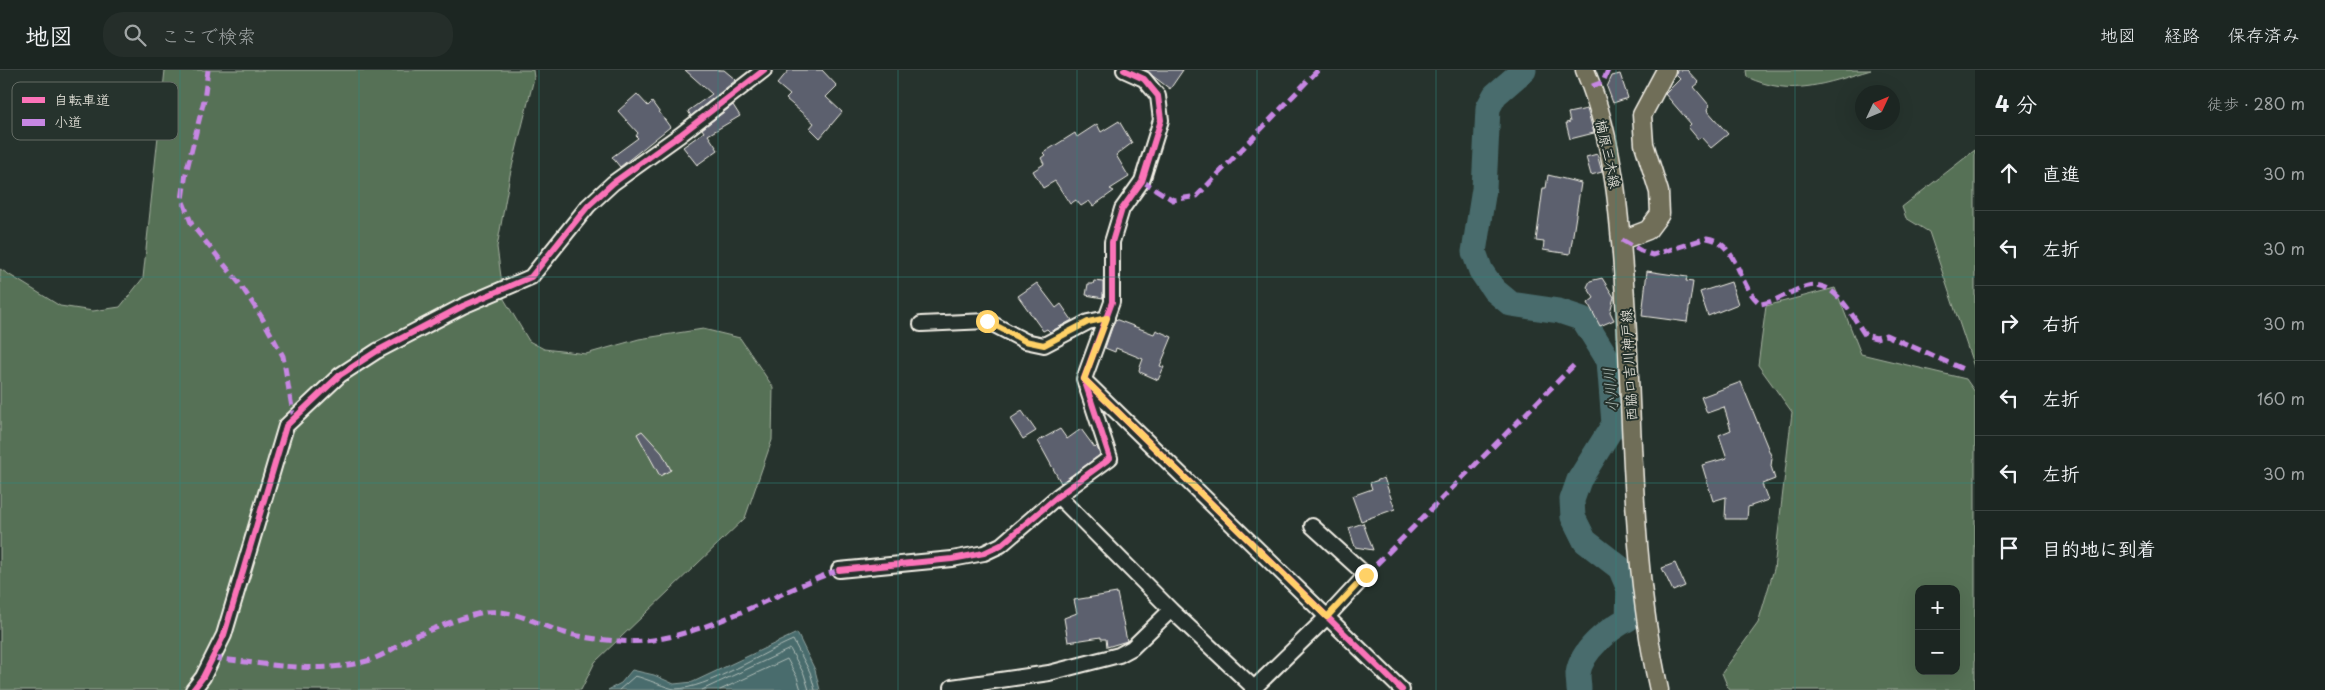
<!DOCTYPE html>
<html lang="ja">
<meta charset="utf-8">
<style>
body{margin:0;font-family:"Playpen Sans","Klee One",sans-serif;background:#252e2a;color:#f1f3f6}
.controls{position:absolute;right:15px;bottom:15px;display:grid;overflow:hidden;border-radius:10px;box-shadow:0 5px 20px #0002}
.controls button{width:45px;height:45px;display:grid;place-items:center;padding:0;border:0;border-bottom:1px solid #3a4340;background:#1c2622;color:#f1f3f6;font:25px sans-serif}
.compass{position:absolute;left:1855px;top:15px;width:45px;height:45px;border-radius:50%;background:#1c2622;box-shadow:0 5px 20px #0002;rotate:46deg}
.stop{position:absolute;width:15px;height:15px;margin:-11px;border:4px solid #ffd166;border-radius:50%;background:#fff}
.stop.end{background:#ffd166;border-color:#fff;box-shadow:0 1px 5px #0008}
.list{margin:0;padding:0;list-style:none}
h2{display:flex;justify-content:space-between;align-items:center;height:65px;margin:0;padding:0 20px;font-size:21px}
h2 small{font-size:16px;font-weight:400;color:#a0a5a5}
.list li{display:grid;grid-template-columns:32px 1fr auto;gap:15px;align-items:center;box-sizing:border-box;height:75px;padding:0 20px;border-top:1px solid #3a4340}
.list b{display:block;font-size:19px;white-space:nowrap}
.list em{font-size:16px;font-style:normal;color:#a0a5a5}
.icon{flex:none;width:28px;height:28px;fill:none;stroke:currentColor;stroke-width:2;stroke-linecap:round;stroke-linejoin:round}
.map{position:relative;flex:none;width:1975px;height:620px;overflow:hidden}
header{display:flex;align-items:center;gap:30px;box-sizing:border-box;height:70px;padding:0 25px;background:#1c2622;border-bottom:1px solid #3a4340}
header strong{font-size:24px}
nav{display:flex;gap:28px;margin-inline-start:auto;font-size:18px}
.search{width:350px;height:45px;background:#252e2a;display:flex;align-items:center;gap:12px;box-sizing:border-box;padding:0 18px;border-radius:20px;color:#a0a5a5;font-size:19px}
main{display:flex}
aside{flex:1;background:#1c2622}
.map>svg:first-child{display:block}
</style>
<header>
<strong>地図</strong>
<div class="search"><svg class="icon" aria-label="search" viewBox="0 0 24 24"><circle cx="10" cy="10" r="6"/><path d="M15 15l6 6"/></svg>ここで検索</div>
<nav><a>地図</a><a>経路</a><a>保存済み</a></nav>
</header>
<main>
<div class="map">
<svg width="1975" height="620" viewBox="0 0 1975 620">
<rect width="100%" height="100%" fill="#26332d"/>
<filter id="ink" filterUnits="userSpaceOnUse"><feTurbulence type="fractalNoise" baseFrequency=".02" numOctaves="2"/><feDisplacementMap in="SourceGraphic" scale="10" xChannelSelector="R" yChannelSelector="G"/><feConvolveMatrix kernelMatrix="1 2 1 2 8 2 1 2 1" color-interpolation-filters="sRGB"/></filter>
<g filter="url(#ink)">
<path fill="#567157" stroke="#a5b1a0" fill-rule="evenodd" d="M 165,0 L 533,0 L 534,8 L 510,105 L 497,177 L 504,229 L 529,271 L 544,279 L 586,284 L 639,269 L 703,259 L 740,268 L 773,317 L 772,370 L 745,448 L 595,592 L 581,620 L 0,620 L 0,199 L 60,236 L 93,241 L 120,237 L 143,208 Z
M 1746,0 L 1871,0 C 1826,13 1792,28 1747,7 Z
M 1975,80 L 1975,300 L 1929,162 L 1906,148 L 1902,137 Z
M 1835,218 L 1861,284 L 1966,309 L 1975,322 L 1975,620 L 1729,620 L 1722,603 L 1758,553 L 1774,499 L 1792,342 L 1758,295 L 1766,236 ZM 1919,519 L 1956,519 L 1956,601 L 1919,601 Z"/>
<path fill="#486c6d" stroke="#8da19e" d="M 797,563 L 815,600 L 820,620 L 608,620 L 621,613 L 632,600 L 654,605 L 674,614 L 693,612 Z"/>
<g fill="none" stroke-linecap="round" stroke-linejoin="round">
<path stroke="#afbcb7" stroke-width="1" d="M 619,620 L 635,606 C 645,608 669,619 675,619 C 707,619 762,583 793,570 L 810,602 L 815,620
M 702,620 L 790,579 L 804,604 L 809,620
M 720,620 L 787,589 L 797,607 L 801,620"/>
<path stroke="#486c6d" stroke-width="25" d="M 1524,0 L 1495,25 L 1488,38 L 1484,119 L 1474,182 L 1481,201 L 1494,220 L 1511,234 L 1559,241 L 1583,249 L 1609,291 L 1614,354 L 1579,410 L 1572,430 L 1573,447 L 1585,471 L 1620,498 L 1629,519 L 1628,549 C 1609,559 1581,580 1578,604 C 1578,609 1579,615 1579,620"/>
</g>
<path fill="#5b616e" stroke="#f4f1e8" d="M 685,0 L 724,0 L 736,10 L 691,46 L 688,41 L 712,24 Z
M 789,0 L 822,0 L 837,16 L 826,27 L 842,42 L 820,68 L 810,58 L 814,53 L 786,29 L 790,25 L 777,14 Z
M 1145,0 L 1183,0 L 1170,19 Z
M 1677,0 L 1687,0 L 1699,13 L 1694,17 L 1709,35 L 1707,40 L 1728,64 L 1711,78 L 1701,67 L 1698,69 L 1688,57 L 1691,54 L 1665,24 L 1680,9 L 1676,5 Z
M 1620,4 L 1628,28 L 1613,33 L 1607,17 L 1612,6 Z
M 637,24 L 648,36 L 652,32 L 670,57 L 620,97 L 612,87 L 638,68 L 636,66 L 638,63 L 618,41 Z
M 733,35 L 740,46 L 708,65 L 718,80 L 697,95 L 683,77 L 704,62 L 702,59 Z
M 1587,39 L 1594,63 L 1570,69 L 1566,53 L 1570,52 L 1568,43 Z
M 1119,51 L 1132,73 L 1116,85 L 1129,107 L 1110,119 L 1114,121 L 1093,136 L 1089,131 L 1081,136 L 1076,130 L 1070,134 L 1055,111 L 1043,118 L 1033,101 L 1044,94 L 1041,88 L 1045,85 L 1043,83 L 1075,63 L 1077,67 L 1097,54 L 1101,62 Z
M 1597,84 L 1602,102 L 1591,105 L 1586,87 Z
M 1548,105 L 1581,113 L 1570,184 L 1543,180 L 1544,172 L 1536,171 L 1543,118 L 1546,118 Z
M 1647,201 L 1687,207 L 1686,211 L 1693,212 L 1687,252 L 1642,246 Z
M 1602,208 L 1614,227 L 1610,242 L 1614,250 L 1600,256 L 1588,233 L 1594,228 L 1587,217 L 1590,211 Z
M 1094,211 L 1103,212 L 1103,228 L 1086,225 L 1088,214 L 1093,214 Z
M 1731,212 L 1738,234 L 1708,246 L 1700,222 Z
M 1037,213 L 1056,238 L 1061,234 L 1072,250 L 1050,262 L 1047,259 L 1043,261 L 1018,226 Z
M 1115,249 L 1154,264 L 1156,260 L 1172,267 L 1160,296 L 1164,297 L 1158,310 L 1140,302 L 1139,300 L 1143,289 L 1116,278 L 1115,282 L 1105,278 Z
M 1741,312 L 1772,388 L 1771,396 L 1775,409 L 1762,414 L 1768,430 L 1748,437 L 1747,449 L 1725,449 L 1726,427 L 1713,431 L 1702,395 L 1727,388 L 1719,365 L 1731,360 L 1724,337 L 1707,343 L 1701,327 Z
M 1022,341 L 1036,361 L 1023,369 L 1010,349 Z
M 1060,359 L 1067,369 L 1081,359 L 1095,378 L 1097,376 L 1100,385 L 1061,413 L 1038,371 Z
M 642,361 L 662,383 L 671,400 L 660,406 L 637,364 Z
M 1384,408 L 1395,439 L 1361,451 L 1352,426 L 1372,419 L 1370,413 Z
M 1363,453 L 1373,480 L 1355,477 L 1349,458 Z
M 1675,493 L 1685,516 L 1673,521 L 1662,498 Z
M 1117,523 L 1127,571 L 1107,577 L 1106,569 L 1101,569 L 1101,567 L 1068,572 L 1064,548 L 1077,543 L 1074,530 Z"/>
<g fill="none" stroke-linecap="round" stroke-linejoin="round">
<g stroke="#f4f1e8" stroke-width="18">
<path id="minor" d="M 921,254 L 987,251 L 1025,271 L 1044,275 L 1088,252 L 1107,248
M 1086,312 L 1402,620
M 1058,426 L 1171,540 L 1254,618
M 839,500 L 952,489 L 984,483 L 1001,475 L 1058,426 L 1110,388 L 1084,309 L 1112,232 L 1112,172 L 1122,139 L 1142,111 L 1161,50 L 1158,26 L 1144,9 L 1124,0
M 193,620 L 203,607 L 224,565 L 286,356 L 340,305 L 377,281 L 463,236 L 531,207 L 588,136 L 613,113 L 680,65 L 764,0
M 953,620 L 952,617 L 1049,603 L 1119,585 L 1132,578 L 1171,540
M 1252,620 L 1327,547 L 1366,505 L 1312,456"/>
</g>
<g stroke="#f4f1e8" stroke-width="21">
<path id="major" d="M 1585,0 C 1617,77 1621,162 1626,245 C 1633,367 1632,500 1659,620
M 1622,170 L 1648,160 L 1660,144 L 1659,122 L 1644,74 L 1642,45 L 1666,0"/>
</g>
<use href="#minor" stroke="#26332d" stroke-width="14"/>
<use href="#major" stroke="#706e59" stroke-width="18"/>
<path stroke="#c787e3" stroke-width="5" stroke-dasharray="10 5" stroke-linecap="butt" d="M 208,0 L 204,30 L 186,103 L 182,129 L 192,155 L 240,214 L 261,246 L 283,286 L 294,349
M 1592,16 L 1603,12 L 1608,0
M 1142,111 L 1173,130 L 1197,126 L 1318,0
M 1622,170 L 1641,181 L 1653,185 L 1707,168 C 1739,173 1738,218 1761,234 C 1778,231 1792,220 1808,216 C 1835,209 1852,246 1865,265 L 1876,268 L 1886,265 L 1965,300
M 1366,505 L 1575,294
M 212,588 C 262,593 318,605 367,591 C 385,586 400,573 417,565 C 433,559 470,544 486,542 C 514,539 539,555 565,563 C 581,567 601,570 618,571 C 688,578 773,523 839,500"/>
<g stroke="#26332d" stroke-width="9">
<path id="cycleway" d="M 1086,311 L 1402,620
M 839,500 L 952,489 L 984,483 L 1001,475 L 1058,426 L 1110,388 L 1084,309 L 1112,232 L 1112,172 L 1122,139 L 1142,111 L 1161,50 L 1158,26 L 1144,9 L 1124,0
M 193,620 L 203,607 L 224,565 L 286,356 L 340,305 L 377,281 L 463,236 L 531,207 L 588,136 L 613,113 L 680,65 L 764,0"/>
</g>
<use href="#cycleway" stroke="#fb73b8" stroke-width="6"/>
</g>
</g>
<g fill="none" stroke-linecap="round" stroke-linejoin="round" filter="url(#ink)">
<path stroke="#ffd166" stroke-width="6" d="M 987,251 L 1025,271 L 1044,275 L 1088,252 L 1107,248 L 1084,309 L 1327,547 L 1366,505"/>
</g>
<path fill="none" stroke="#318880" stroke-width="1" stroke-opacity="0.55" d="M 180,0 L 180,620M 359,0 L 359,620M 539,0 L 539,620M 718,0 L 718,620M 898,0 L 898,620M 1077,0 L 1077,620M 1257,0 L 1257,620M 1436,0 L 1436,620M 1616,0 L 1616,620M 1795,0 L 1795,620M 0,207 L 1975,207M 0,413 L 1975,413"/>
<g text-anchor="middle" stroke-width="4" stroke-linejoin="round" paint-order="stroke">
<g font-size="14" fill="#f4f1e8" stroke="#26332d">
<text transform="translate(1608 84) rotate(78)" y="5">楠原三木線</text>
<text transform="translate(1629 295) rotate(-93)" y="5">西脇口吉川神戸線</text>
</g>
<g font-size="15" font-style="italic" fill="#afbcb7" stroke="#26332d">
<text transform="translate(1611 320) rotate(-96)" y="5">小川川</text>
</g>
</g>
<rect x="12" y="12" width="166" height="58" rx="8" fill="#26332d" stroke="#646c65" stroke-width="1"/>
<rect x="22" y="27" width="23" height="6" fill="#fb73b8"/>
<rect x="22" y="49" width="23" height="7" fill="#c787e3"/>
<g font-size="14" fill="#f4f1e8">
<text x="54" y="35">自転車道</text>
<text x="54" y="57">小道</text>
</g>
</svg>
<div class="controls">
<button>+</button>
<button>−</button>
</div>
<svg class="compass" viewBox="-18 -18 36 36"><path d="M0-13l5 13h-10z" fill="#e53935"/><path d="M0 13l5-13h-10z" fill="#a0a5a5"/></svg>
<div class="stop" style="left:987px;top:251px"></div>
<div class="stop end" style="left:1366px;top:505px"></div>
</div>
<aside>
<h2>4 分<small>徒歩 · 280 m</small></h2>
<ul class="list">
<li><svg class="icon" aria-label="ahead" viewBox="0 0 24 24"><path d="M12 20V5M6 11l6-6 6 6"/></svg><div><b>直進</b></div><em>30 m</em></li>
<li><svg class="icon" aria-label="left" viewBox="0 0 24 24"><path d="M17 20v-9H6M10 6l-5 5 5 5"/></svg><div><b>左折</b></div><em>30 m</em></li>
<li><svg class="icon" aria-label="right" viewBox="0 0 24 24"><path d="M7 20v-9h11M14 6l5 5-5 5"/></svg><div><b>右折</b></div><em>30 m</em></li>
<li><svg class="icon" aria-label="left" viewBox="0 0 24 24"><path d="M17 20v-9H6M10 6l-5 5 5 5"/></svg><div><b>左折</b></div><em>160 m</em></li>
<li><svg class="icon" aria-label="left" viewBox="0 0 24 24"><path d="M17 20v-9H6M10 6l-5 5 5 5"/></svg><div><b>左折</b></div><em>30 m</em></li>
<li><svg class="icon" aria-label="arrive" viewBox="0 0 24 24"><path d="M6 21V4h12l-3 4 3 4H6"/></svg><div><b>目的地に到着</b></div></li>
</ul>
</aside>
</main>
